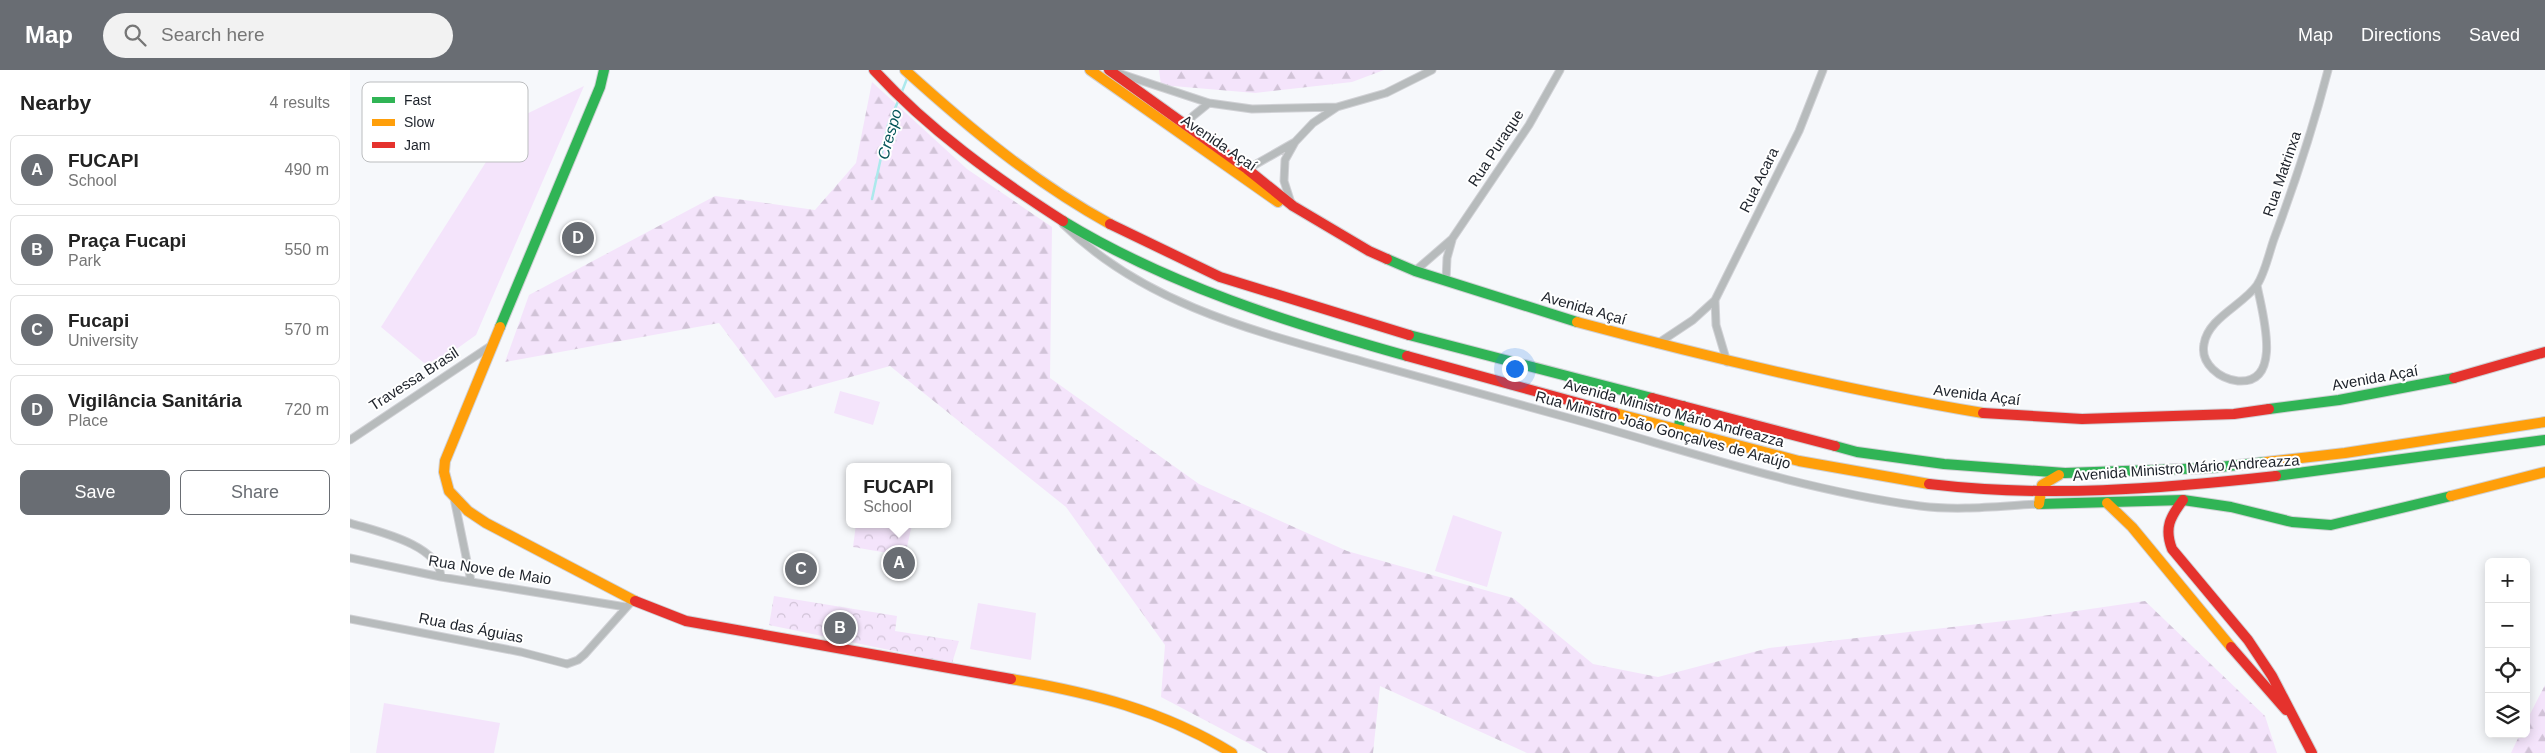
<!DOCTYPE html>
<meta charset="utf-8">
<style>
body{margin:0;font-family:Arial,sans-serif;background:#f2f2f2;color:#222}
.controls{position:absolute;right:15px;bottom:15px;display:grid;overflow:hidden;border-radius:8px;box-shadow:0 2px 12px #0003}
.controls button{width:45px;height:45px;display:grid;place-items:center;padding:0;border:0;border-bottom:1px solid #e0e0e0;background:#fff;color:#222;font:25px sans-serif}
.you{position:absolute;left:1164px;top:298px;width:18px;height:18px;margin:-12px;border:4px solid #fff;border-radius:50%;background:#1a73e8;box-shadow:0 0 0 8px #1a73e833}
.badge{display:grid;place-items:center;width:32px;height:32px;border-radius:50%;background:#696d73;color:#fff;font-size:16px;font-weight:700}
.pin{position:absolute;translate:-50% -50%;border:2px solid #fff;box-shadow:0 1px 5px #0006}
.popup{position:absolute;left:496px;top:393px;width:105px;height:65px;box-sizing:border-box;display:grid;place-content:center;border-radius:8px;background:#fff;filter:drop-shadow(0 1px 4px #0005);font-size:16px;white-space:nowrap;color:#767676}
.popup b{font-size:19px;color:#222}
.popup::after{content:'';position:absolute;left:50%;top:100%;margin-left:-10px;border:10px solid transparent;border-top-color:#fff}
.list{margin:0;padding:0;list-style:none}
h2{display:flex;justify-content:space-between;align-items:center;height:65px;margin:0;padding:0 20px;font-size:21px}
h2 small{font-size:16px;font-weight:400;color:#767676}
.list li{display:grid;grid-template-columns:32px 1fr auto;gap:15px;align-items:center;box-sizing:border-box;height:70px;margin:0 10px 10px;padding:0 10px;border:1px solid #e0e0e0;border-radius:8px}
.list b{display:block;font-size:19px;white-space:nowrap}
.list p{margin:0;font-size:16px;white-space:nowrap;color:#767676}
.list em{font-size:16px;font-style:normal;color:#767676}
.actions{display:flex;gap:10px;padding:15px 20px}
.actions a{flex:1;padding:11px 0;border:1px solid #696d73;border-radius:8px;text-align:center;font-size:18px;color:#696d73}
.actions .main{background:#696d73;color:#fff}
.icon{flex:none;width:28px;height:28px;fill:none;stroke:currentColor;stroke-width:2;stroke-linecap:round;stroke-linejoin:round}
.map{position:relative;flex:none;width:2195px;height:683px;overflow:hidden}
header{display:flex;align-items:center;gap:30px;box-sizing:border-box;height:70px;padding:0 25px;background:#696d73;color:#fff}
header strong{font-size:24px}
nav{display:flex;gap:28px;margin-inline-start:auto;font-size:18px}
.search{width:350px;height:45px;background:#f2f2f2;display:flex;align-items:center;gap:12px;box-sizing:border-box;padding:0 18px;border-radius:28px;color:#767676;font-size:19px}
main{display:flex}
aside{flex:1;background:#fff}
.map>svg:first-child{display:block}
</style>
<header>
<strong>Map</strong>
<div class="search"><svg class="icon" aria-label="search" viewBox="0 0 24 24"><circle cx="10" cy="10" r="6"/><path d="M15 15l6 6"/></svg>Search here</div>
<nav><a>Map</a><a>Directions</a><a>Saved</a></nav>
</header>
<main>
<aside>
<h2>Nearby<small>4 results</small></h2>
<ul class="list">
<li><span class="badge">A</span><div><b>FUCAPI</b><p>School</p></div><em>490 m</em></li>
<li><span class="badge">B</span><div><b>Praça Fucapi</b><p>Park</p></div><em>550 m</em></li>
<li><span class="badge">C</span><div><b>Fucapi</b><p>University</p></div><em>570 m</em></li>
<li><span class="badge">D</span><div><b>Vigilância Sanitária</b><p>Place</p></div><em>720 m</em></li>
</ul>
<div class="actions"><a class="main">Save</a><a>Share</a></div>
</aside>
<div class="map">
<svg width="2195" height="683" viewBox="0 0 2195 683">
<defs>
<pattern id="forest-firs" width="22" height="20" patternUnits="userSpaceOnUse" patternTransform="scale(1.25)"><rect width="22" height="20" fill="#f4e4fb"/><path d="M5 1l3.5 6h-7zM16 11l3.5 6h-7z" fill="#d1c3d7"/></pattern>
<pattern id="park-crowns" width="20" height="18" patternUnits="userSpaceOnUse" patternTransform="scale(1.25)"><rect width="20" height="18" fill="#f4e4fb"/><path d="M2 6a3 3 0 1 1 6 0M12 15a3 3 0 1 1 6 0" fill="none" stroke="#d1c3d7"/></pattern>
</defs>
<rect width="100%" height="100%" fill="#f6f8fb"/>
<path fill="url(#forest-firs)" d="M 809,0 L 1034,0 L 1002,12 L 905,23 L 811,15 Z
M 522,12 L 617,99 L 702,157 L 700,308 L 849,414 L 997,481 L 1163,528 L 1243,594 L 1308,607 L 1419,578 L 1672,549 L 1795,531 L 1915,646 L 1927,683 L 1177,683 L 1030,616 L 1023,683 L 917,683 L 811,627 L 815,575 L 716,437 L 540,296 L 425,328 L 369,253 L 155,292 L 179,225 L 365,126 L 465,140 L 506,93 Z
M 2195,615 L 2195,683 L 2161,683 L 2170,664 L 2176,664 L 2176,652 Z"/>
<path fill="url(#park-crowns)" d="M 506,454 L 562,454 L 555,486 L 503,477 Z
M 424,526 L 547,546 L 545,561 L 609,571 L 602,593 L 419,555 Z"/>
<path fill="#f4e4fb" d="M 234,16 L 126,265 L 80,298 L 31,257 L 162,51 Z
M 490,321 L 530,332 L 523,355 L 484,343 Z
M 1103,445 L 1152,462 L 1137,517 L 1085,501 Z
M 628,533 L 686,543 L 681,590 L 620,579 Z
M 34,633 L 150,653 L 144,683 L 26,683 Z"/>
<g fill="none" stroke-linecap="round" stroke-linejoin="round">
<path stroke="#ace9ec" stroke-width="2.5" d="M 551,24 L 558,6
M 522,129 L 538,55 L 549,29"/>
<g stroke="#d0d1d5" stroke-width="9">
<path id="street" d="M 768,3 L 859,33 L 902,39 L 987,37
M 834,57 L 843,46 L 859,33
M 894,101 L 945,72
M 942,136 L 934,111 L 935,90 L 945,72 L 963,53 L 987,37 L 1036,23 L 1082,0
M 713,154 C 795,235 908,262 1015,292 C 1083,310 1151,329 1219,348 C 1335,380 1451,420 1570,436 C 1610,441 1649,436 1689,434
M 1065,201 L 1102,169 L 1179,55 L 1210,0
M 1096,210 L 1097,188 L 1102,170
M 1907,215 C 1911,239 1935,314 1888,311 C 1870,309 1850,294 1854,274 C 1858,248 1893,235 1907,215 C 1915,203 1919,183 1924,169 C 1945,113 1963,58 1978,0
M 1365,230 L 1366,255 L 1377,292
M 1307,274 L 1343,250 L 1365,230 L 1449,61 L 1473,0
M 0,370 L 142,275
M 104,428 L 121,511
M 0,453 C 25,461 89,474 91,507
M 0,488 L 91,507 L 276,537
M 0,549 L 171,582 L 217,594 L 228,590 L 235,584 L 283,530"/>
</g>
<g stroke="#d0d1d5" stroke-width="12">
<path id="fast" d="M 713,151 C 818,215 939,253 1057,286
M 1037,189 L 1065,201 L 1227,252
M 150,257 L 250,17 L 254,0
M 1059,265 L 1302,328
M 1919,339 L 1989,330 L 2104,308
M 1328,360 L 1333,336
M 1485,376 L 1507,382 L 1594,394 L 1715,403 L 1860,398 L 1916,392
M 1926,406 L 2195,370
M 1689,434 L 1833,430 L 1881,437 L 1942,452 L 1981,455 L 2101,426"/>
</g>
<g stroke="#d0d1d5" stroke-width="12">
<path id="slow" d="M 555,0 C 618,57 685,113 760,154
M 740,0 L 928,132
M 1227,252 C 1361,288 1496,320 1633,343
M 150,257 L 95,391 L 94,402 L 99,421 L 118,441 L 136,453 L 285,531
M 1265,343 L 1449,391 L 1579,414
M 1916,392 L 1995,383 L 2195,352
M 2101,426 L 2195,402
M 1757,433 L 1782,457 L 1881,577
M 1689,434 L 1692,415 L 1709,405
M 661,609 C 742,623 812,640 882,683"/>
</g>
<g stroke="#d0d1d5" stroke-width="12">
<path id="jam" d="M 524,0 C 578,59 646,108 713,151
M 759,0 L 897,99 L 943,136 L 1019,181 L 1037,189
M 760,154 L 870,207 L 1059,265
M 1057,286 L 1265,343
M 2104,308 L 2195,282
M 1302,328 L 1485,376
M 1633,343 L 1732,349 L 1884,344 L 1919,339
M 1579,414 C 1696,428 1810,419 1926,406
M 1833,430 C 1820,447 1814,458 1822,479 L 1898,570 L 1922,606 L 1962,683
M 285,531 L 336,551 L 661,609
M 1881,577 L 1936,640"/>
</g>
<use href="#street" stroke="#b7bbbc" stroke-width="7"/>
<use href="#fast" stroke="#30b455" stroke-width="10"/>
<use href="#slow" stroke="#ff9f0a" stroke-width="10"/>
<use href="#jam" stroke="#e5322d" stroke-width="10"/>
</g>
<g text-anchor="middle" stroke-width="4" stroke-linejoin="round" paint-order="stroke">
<g font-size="15" fill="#1d222a" stroke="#fff">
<text transform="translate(869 73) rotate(34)" y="5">Avenida Açaí</text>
<text transform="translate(1146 78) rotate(-57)" y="5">Rua Puraque</text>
<text transform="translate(1932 104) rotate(-71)" y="5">Rua Matrinxa</text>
<text transform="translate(1409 110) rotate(-64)" y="5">Rua Acara</text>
<text transform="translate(1234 238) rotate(16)" y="5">Avenida Açaí</text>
<text transform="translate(2025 308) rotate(-10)" y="5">Avenida Açaí</text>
<text transform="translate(64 309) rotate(-33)" y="5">Travessa Brasil</text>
<text transform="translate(1627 325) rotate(7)" y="5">Avenida Açaí</text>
<text transform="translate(1324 343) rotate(15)" y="5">Avenida Ministro Mário Andreazza</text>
<text transform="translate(1313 360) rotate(15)" y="5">Rua Ministro João Gonçalves de Araújo</text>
<text transform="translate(1836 398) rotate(-4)" y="5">Avenida Ministro Mário Andreazza</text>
<text transform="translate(140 500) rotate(9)" y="5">Rua Nove de Maio</text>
<text transform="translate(121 558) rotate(11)" y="5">Rua das Águias</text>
</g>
<g font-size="16" font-style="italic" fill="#045458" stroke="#fff">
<text transform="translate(539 64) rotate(-74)" y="6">Crespo</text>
</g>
</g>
<rect x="12" y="12" width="166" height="80" rx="8" fill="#fff" stroke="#bbbdbf" stroke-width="1"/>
<rect x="22" y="27" width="23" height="6" fill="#30b455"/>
<rect x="22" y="49" width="23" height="7" fill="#ff9f0a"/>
<rect x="22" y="72" width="23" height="6" fill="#e5322d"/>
<g font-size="14" fill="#1d222a">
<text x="54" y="35">Fast</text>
<text x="54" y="57">Slow</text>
<text x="54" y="80">Jam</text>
</g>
</svg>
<div class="controls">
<button>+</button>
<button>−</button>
<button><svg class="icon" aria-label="locate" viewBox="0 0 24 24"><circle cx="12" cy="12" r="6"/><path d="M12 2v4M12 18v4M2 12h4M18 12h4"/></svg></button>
<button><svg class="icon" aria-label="layers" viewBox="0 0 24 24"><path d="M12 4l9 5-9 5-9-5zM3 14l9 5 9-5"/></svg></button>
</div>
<div class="you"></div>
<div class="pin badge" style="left:549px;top:493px">A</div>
<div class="popup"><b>FUCAPI</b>School</div>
<div class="pin badge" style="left:490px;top:558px">B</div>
<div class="pin badge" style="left:451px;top:499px">C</div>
<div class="pin badge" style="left:228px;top:168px">D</div>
</div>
</main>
